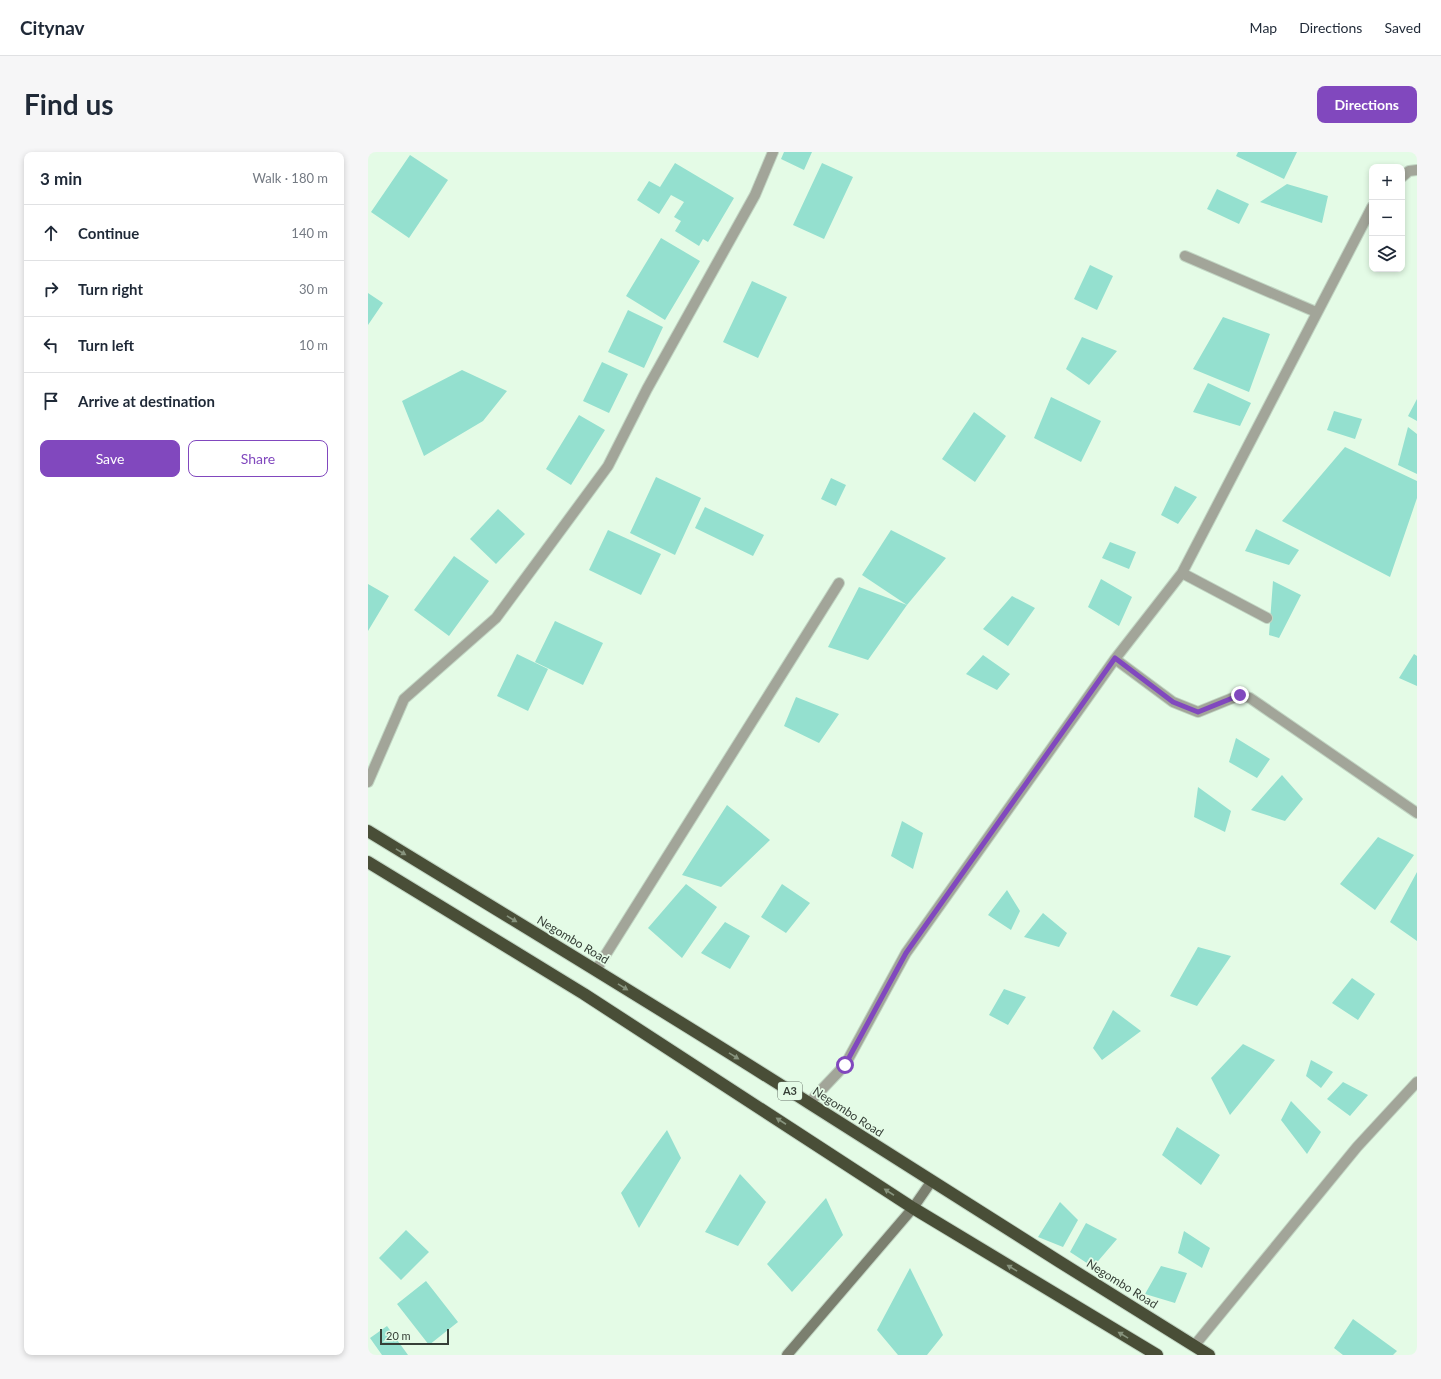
<!DOCTYPE html>
<meta charset="utf-8">
<style>
body{margin:0;font-family:Lato,sans-serif;background:#f6f6f7;color:#1f2937}
.controls{position:absolute;right:12px;top:12px;display:grid;overflow:hidden;border-radius:8px;box-shadow:0 2px 6px #0003}
.controls button{width:36px;height:36px;display:grid;place-items:center;padding:0;border:0;border-bottom:1px solid #e0e1e3;background:#fff;color:#1f2937;font:20px sans-serif}
.scale{position:absolute;left:12px;bottom:10px;width:69px;box-sizing:border-box;padding-left:4px;border:2px solid #363f37;border-top:0;font-size:11px;line-height:14px;white-space:nowrap;color:#363f37;-webkit-text-stroke:3px #e4fbe6;paint-order:stroke}
.stop{position:absolute;width:12px;height:12px;margin:-9px;border:3px solid #8148be;border-radius:50%;background:#fff}
.stop.end{background:#8148be;border-color:#fff;box-shadow:0 1px 4px #0008}
.list{margin:0;padding:0;list-style:none}
h2{display:flex;justify-content:space-between;align-items:center;height:52px;margin:0;padding:0 16px;font-size:17px}
h2 small{font-size:13px;font-weight:400;color:#747a83}
.list li{display:grid;grid-template-columns:26px 1fr auto;gap:12px;align-items:center;box-sizing:border-box;height:56px;padding:0 16px;border-top:1px solid #e0e1e3}
.list b{display:block;font-size:15px;white-space:nowrap}
.list em{font-size:13px;font-style:normal;color:#747a83}
.actions{display:flex;gap:8px;padding:12px 16px}
.actions a{flex:1;padding:9px 0;border:1px solid #8148be;border-radius:8px;text-align:center;font-size:14px;color:#8148be}
.actions .main{background:#8148be;color:#fff}
.icon{flex:none;width:22px;height:22px;fill:none;stroke:currentColor;stroke-width:2;stroke-linecap:round;stroke-linejoin:round}
.map{position:relative;flex:none;width:1049px;height:1203px;overflow:hidden;border-radius:8px}
header{display:flex;align-items:center;gap:24px;box-sizing:border-box;height:56px;padding:0 20px;background:#fff;border-bottom:1px solid #e0e1e3}
header strong{font-size:19px}
nav{display:flex;gap:22px;margin-inline-start:auto;font-size:14px}
.intro{display:flex;align-items:center;justify-content:space-between;box-sizing:border-box;height:96px;padding:0 24px}
h1{margin:0;font-size:28px}
.button{padding:10px 18px;border-radius:8px;background:#8148be;color:#fff;font-size:14px;font-weight:700}
main{display:flex;gap:24px;padding:0 24px}
aside{flex:1;background:#fff;border-radius:8px;box-shadow:0 2px 6px #0003}
.map>svg:first-child{display:block}
</style>
<header>
<strong>Citynav</strong>
<nav><a>Map</a><a>Directions</a><a>Saved</a></nav>
</header>
<div class="intro"><h1>Find us</h1><a class="button">Directions</a></div>
<main>
<aside>
<h2>3 min<small>Walk · 180 m</small></h2>
<ul class="list">
<li><svg class="icon" aria-label="ahead" viewBox="0 0 24 24"><path d="M12 20V5M6 11l6-6 6 6"/></svg><div><b>Continue</b></div><em>140 m</em></li>
<li><svg class="icon" aria-label="right" viewBox="0 0 24 24"><path d="M7 20v-9h11M14 6l5 5-5 5"/></svg><div><b>Turn right</b></div><em>30 m</em></li>
<li><svg class="icon" aria-label="left" viewBox="0 0 24 24"><path d="M17 20v-9H6M10 6l-5 5 5 5"/></svg><div><b>Turn left</b></div><em>10 m</em></li>
<li><svg class="icon" aria-label="arrive" viewBox="0 0 24 24"><path d="M6 21V4h12l-3 4 3 4H6"/></svg><div><b>Arrive at destination</b></div></li>
</ul>
<div class="actions"><a class="main">Save</a><a>Share</a></div>
</aside>
<div class="map">
<svg width="1049" height="1203" viewBox="0 0 1049 1203">
<rect width="100%" height="100%" fill="#e4fbe6"/>
<path fill="#94e0cf" d="M 416,0 L 444,0 L 436,18 L 413,7 Z
M 870,0 L 929,0 L 916,27 L 868,4 Z
M 42,3 L 80,28 L 41,86 L 3,60 Z
M 307,11 L 366,46 L 340,90 L 335,87 L 331,94 L 307,79 L 313,69 L 306,65 L 316,50 L 303,43 L 291,62 L 269,48 L 281,29 L 292,35 Z
M 454,11 L 485,25 L 456,87 L 425,73 Z
M 919,32 L 960,44 L 954,71 L 892,50 Z
M 849,37 L 881,52 L 871,72 L 839,57 Z
M 293,86 L 332,109 L 297,168 L 258,144 Z
M 722,113 L 745,124 L 729,158 L 706,147 Z
M 384,129 L 419,145 L 390,206 L 355,190 Z
M 0,141 L 15,151 L 0,173 Z
M 260,158 L 295,175 L 276,216 L 240,200 Z
M 855,165 L 902,182 L 881,240 L 825,217 Z
M 714,185 L 749,199 L 721,233 L 698,217 Z
M 234,210 L 260,222 L 241,261 L 215,249 Z
M 94,218 L 139,239 L 115,269 L 56,304 L 34,249 Z
M 840,231 L 883,251 L 872,274 L 825,260 Z
M 683,245 L 733,269 L 713,310 L 666,286 Z
M 1049,247 L 1049,269 L 1040,264 Z
M 966,259 L 994,267 L 987,287 L 959,278 Z
M 606,260 L 638,284 L 607,330 L 574,307 Z
M 211,263 L 237,278 L 203,333 L 178,317 Z
M 1040,275 L 1049,282 L 1049,322 L 1030,313 Z
M 977,295 L 1049,329 L 1049,346 L 1022,425 L 914,369 Z
M 288,325 L 333,346 L 307,403 L 262,381 Z
M 463,326 L 478,333 L 468,354 L 453,347 Z
M 807,334 L 829,345 L 810,372 L 793,363 Z
M 337,355 L 396,383 L 385,404 L 327,376 Z
M 130,357 L 157,382 L 128,412 L 102,387 Z
M 888,377 L 931,398 L 921,413 L 877,399 Z
M 240,378 L 293,402 L 273,443 L 221,418 Z
M 523,378 L 578,406 L 539,453 L 494,423 Z
M 742,390 L 768,400 L 761,417 L 734,406 Z
M 86,404 L 121,429 L 81,484 L 46,458 Z
M 733,427 L 764,445 L 751,474 L 720,455 Z
M 905,429 L 933,443 L 911,486 L 901,483 Z
M 0,432 L 21,444 L 0,479 Z
M 491,435 L 539,453 L 500,508 L 460,495 Z
M 644,444 L 667,456 L 640,494 L 615,477 Z
M 187,469 L 235,491 L 215,533 L 167,510 Z
M 149,502 L 180,517 L 160,559 L 129,544 Z
M 1046,502 L 1049,504 L 1049,534 L 1031,526 Z
M 615,503 L 642,522 L 629,538 L 598,522 Z
M 428,545 L 471,562 L 451,591 L 416,574 Z
M 868,586 L 902,607 L 889,626 L 861,610 Z
M 914,623 L 935,647 L 917,669 L 883,658 Z
M 830,635 L 863,659 L 857,680 L 826,665 Z
M 359,653 L 402,688 L 353,735 L 314,723 Z
M 534,669 L 555,681 L 545,717 L 523,704 Z
M 1010,685 L 1046,703 L 1007,758 L 972,732 Z
M 1049,720 L 1049,789 L 1022,770 Z
M 318,732 L 349,755 L 314,806 L 280,776 Z
M 414,732 L 442,751 L 418,781 L 393,765 Z
M 639,738 L 652,759 L 643,778 L 620,763 Z
M 675,761 L 699,781 L 691,795 L 656,785 Z
M 357,770 L 382,784 L 362,817 L 333,801 Z
M 830,795 L 863,804 L 829,854 L 802,844 Z
M 984,826 L 1007,842 L 990,868 L 964,851 Z
M 636,837 L 658,845 L 640,873 L 621,863 Z
M 745,858 L 773,879 L 734,908 L 725,896 Z
M 875,892 L 907,908 L 862,963 L 843,926 Z
M 943,908 L 965,920 L 953,936 L 938,924 Z
M 975,930 L 1000,943 L 982,964 L 959,947 Z
M 923,949 L 953,980 L 939,1002 L 913,968 Z
M 809,975 L 852,1003 L 833,1033 L 794,1003 Z
M 299,978 L 313,1006 L 271,1076 L 253,1041 Z
M 372,1022 L 398,1050 L 370,1094 L 337,1080 Z
M 458,1046 L 475,1083 L 424,1140 L 399,1112 Z
M 692,1050 L 710,1068 L 695,1095 L 670,1085 Z
M 718,1071 L 749,1087 L 725,1115 L 702,1100 Z
M 38,1078 L 61,1100 L 33,1128 L 11,1106 Z
M 816,1079 L 842,1096 L 834,1116 L 810,1101 Z
M 793,1114 L 819,1121 L 807,1151 L 777,1142 Z
M 542,1116 L 575,1183 L 559,1203 L 530,1203 L 509,1178 Z
M 58,1129 L 90,1170 L 61,1193 L 29,1152 Z
M 985,1167 L 1029,1199 L 1025,1203 L 975,1203 L 966,1196 Z
M 19,1174 L 40,1203 L 14,1203 L 2,1186 Z"/>
<g fill="none" stroke-linecap="round" stroke-linejoin="round">
<g stroke="#c1d5c3" stroke-width="12">
<path id="street" d="M 1034,25 L 1041,19 L 1049,18
M 817,104 L 948,160
M 814,421 L 899,466
M 747,507 L 805,550 L 830,560 L 872,543 L 882,546 L 1049,661
M 0,630 L 36,547 L 128,466 L 240,314 L 279,237 L 387,43 L 405,0
M 228,818 L 471,431
M 441,951 L 477,913 L 538,801 L 747,507 L 814,421 L 1004,55
M 826,1194 L 989,995 L 1049,930"/>
</g>
<g stroke="#c1d5c3" stroke-width="12">
<path id="secondary" d="M 419,1203 L 545,1056 L 563,1030"/>
</g>
<g stroke="#c1d5c3" stroke-width="14">
<path id="highway" d="M 0,679 C 147,769 295,858 441,951 C 574,1036 707,1120 841,1203
M 0,710 L 216,842 L 545,1056 L 789,1203"/>
</g>
<use href="#street" stroke="#a2a599" stroke-width="10"/>
<use href="#secondary" stroke="#7b7f6f" stroke-width="10"/>
<use href="#highway" stroke="#494e37" stroke-width="12"/>
</g>
<defs><path id="oneway-solid" d="M-6-.8H1V-3.2L6.5 0L1 3.2V.8H-6Z"/></defs>
<g fill="#87937d">
<use href="#oneway-solid" transform="translate(33 700) rotate(31)"/>
<use href="#oneway-solid" transform="translate(144 767) rotate(31)"/>
<use href="#oneway-solid" transform="translate(255 835) rotate(32)"/>
<use href="#oneway-solid" transform="translate(366 904) rotate(32)"/>
<use href="#oneway-solid" transform="translate(413 969) rotate(-147)"/>
<use href="#oneway-solid" transform="translate(521 1040) rotate(-147)"/>
<use href="#oneway-solid" transform="translate(644 1116) rotate(-149)"/>
<use href="#oneway-solid" transform="translate(755 1183) rotate(-149)"/>
</g>
<g fill="none" stroke-linecap="round" stroke-linejoin="round">
<path stroke="#8148be" stroke-width="5" d="M 477,913 L 538,801 L 747,506 L 805,550 L 830,560 L 872,543"/>
</g>
<g text-anchor="middle" stroke-width="3.5" stroke-linejoin="round" paint-order="stroke">
<rect fill="#e4fbe6" stroke="#6a776c" stroke-width="1" x="410" y="930" width="24" height="18" rx="3"/>
<g font-size="11" font-weight="bold" fill="#363f37">
<text x="422" y="943">A3</text>
</g>
<g font-size="12" fill="#363f37" stroke="#e4fbe6">
<text transform="translate(205 788) rotate(31)" y="4">Negombo Road</text>
<text transform="translate(480 960) rotate(33)" y="4">Negombo Road</text>
<text transform="translate(754 1132) rotate(32)" y="4">Negombo Road</text>
</g>
</g>
</svg>
<div class="controls">
<button>+</button>
<button>−</button>
<button><svg class="icon" aria-label="layers" viewBox="0 0 24 24"><path d="M12 4l9 5-9 5-9-5zM3 14l9 5 9-5"/></svg></button>
</div>
<div class="scale">20 m</div>
<div class="stop" style="left:477px;top:913px"></div>
<div class="stop end" style="left:872px;top:543px"></div>
</div>
</main>
